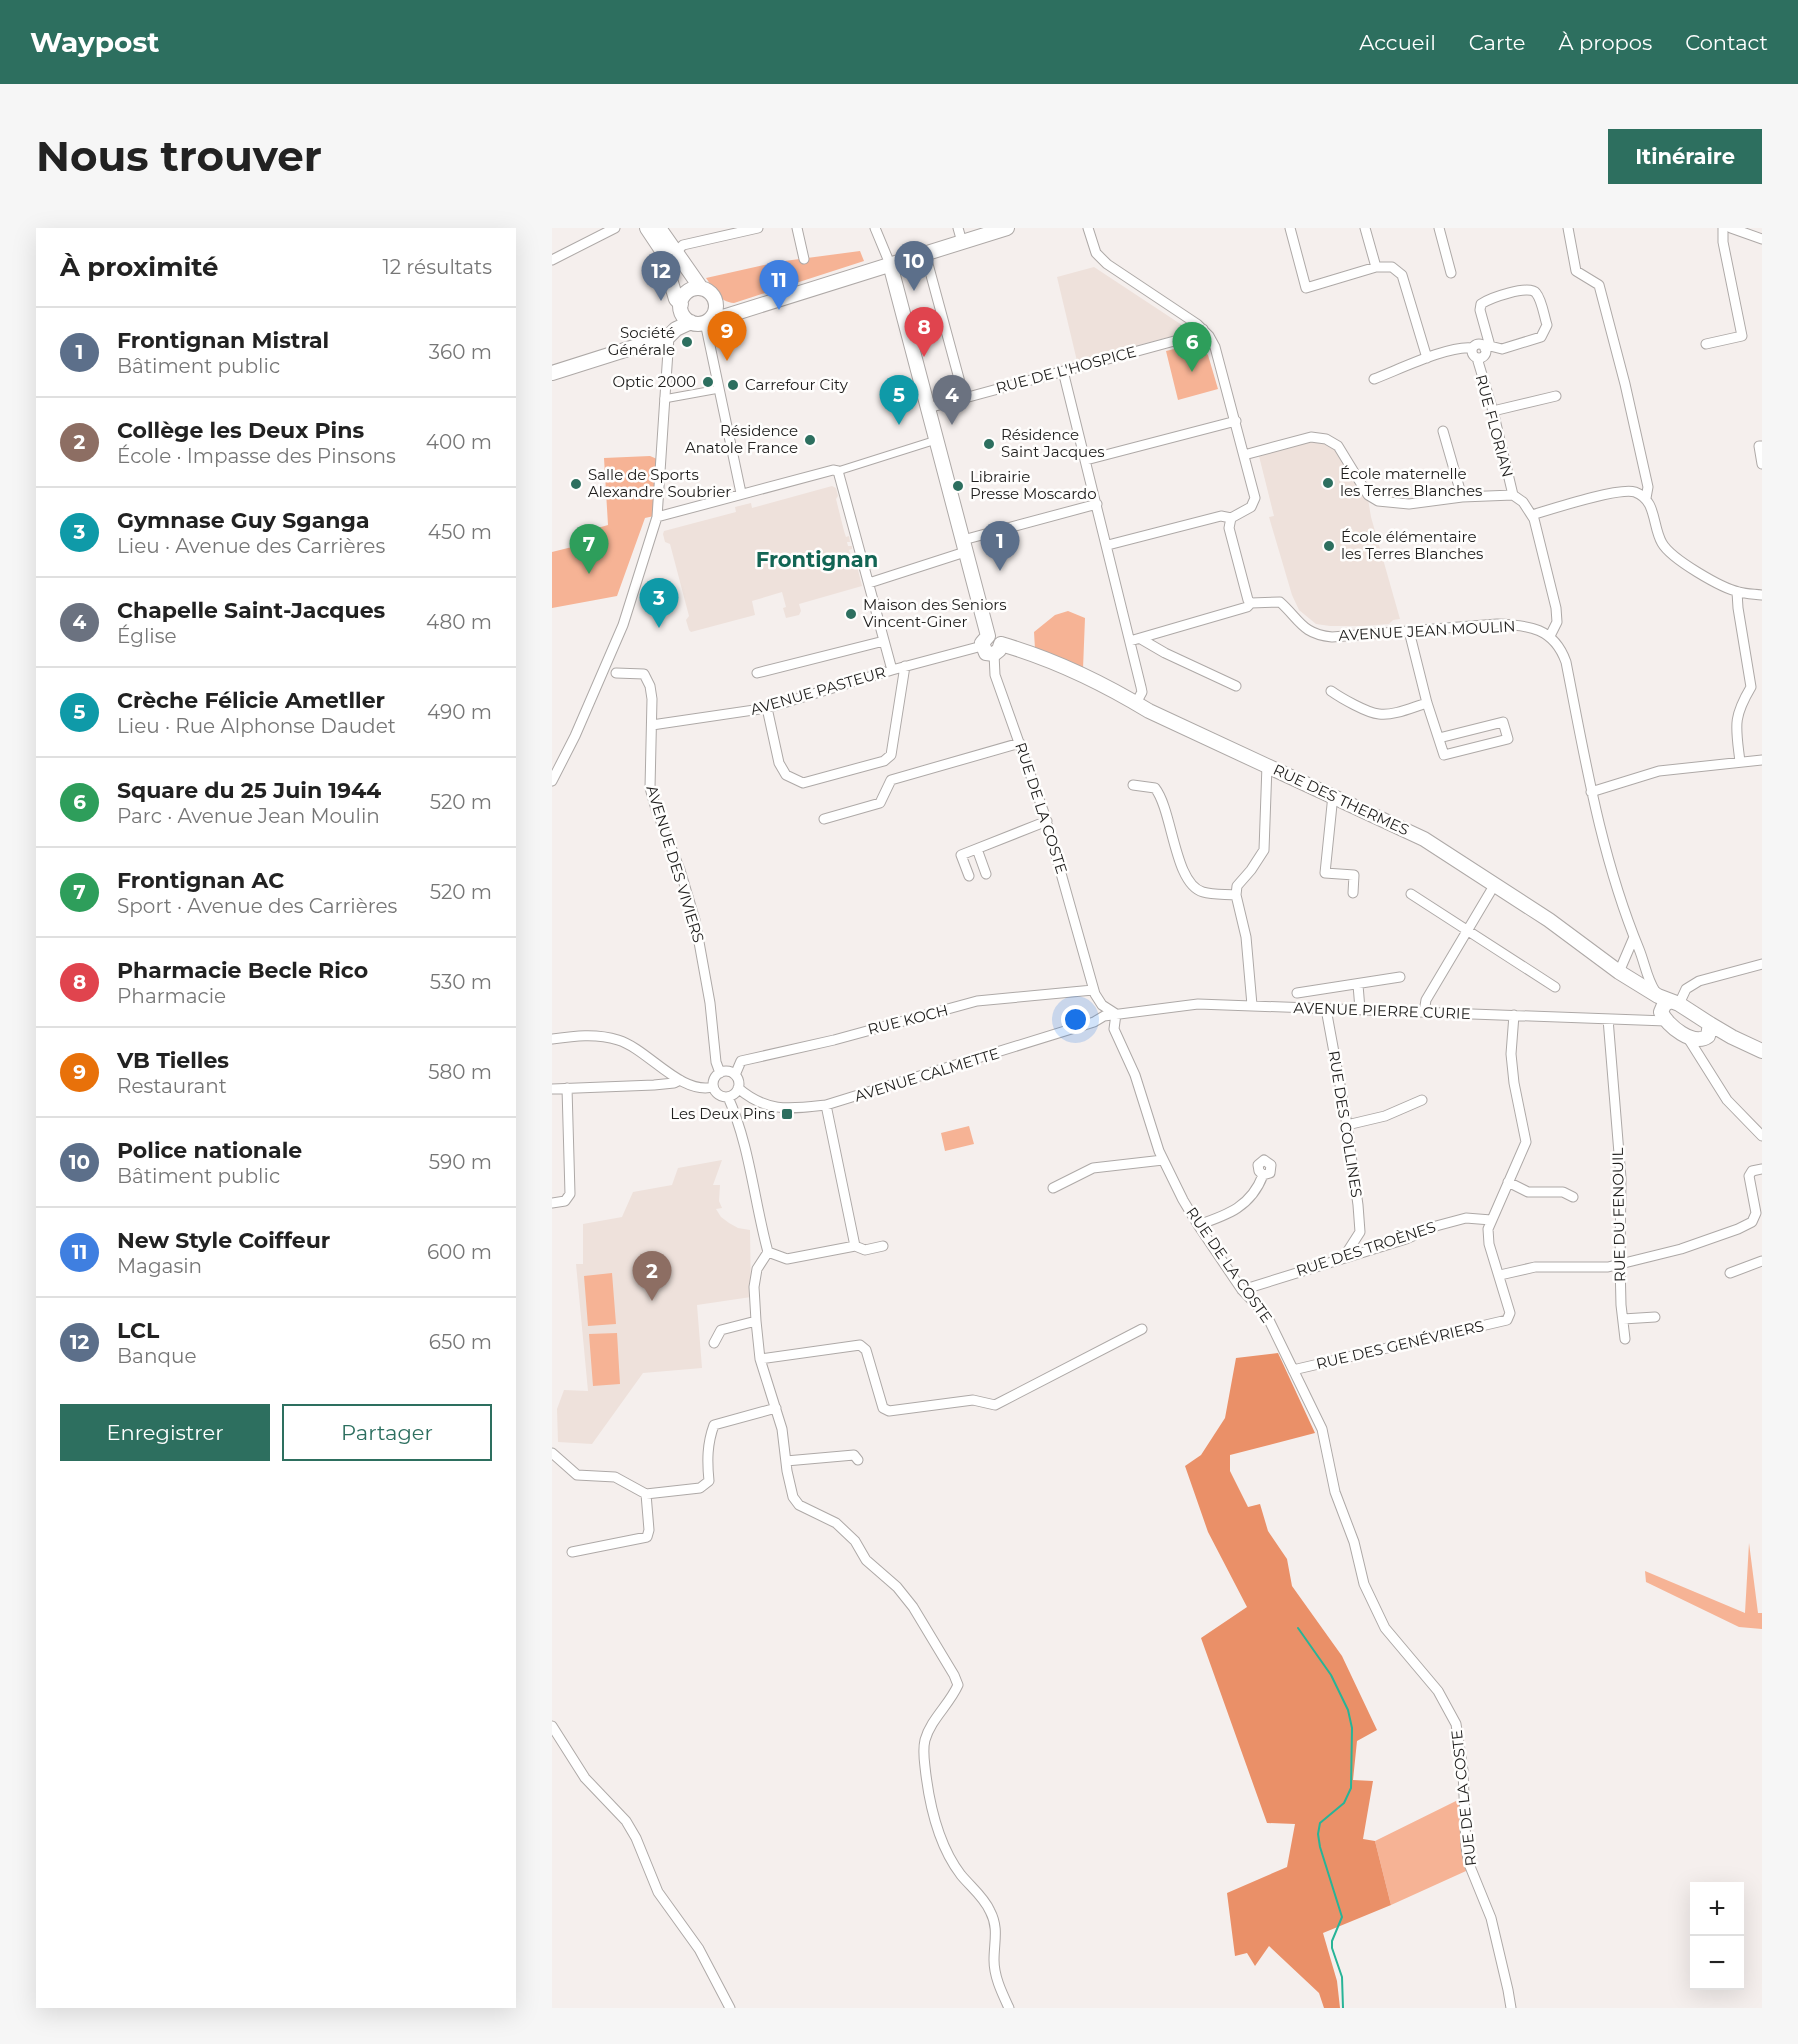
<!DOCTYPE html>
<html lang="fr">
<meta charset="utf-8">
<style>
body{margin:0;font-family:Montserrat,sans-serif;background:#f6f6f6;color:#222}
.controls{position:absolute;right:18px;bottom:18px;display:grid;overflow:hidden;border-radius:0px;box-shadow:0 6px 24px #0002}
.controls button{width:54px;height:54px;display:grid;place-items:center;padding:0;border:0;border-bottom:2px solid #e0e0e0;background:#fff;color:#222;font:30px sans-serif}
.you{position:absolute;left:524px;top:792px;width:21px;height:21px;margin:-15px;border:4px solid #fff;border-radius:50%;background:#1a73e8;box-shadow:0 0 0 9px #1a73e833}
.badge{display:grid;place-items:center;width:39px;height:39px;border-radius:50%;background:#2d6f5f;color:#fff;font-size:20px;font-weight:700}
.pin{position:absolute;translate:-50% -50px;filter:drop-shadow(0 2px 3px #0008)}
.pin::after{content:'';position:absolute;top:32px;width:21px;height:18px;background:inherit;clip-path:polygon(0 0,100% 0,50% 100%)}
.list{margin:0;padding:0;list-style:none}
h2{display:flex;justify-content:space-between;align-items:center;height:78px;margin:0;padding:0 24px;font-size:26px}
h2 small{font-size:20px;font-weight:400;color:#767676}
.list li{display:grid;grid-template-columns:39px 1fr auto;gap:18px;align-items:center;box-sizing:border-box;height:90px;padding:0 24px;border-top:2px solid #e0e0e0}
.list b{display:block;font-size:22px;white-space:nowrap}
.list p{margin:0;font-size:20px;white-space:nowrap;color:#767676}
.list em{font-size:20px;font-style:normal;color:#767676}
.actions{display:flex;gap:12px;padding:18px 24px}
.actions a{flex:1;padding:14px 0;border:2px solid #2d6f5f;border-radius:0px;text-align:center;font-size:21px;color:#2d6f5f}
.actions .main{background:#2d6f5f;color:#fff}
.map{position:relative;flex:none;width:1210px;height:1780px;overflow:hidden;border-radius:0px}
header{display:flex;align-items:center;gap:36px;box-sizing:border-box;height:84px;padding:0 30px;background:#2d6f5f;color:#fff}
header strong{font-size:28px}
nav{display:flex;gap:33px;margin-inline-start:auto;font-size:21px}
.intro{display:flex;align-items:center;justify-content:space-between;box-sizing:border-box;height:144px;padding:0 36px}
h1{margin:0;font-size:42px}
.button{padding:15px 27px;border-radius:0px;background:#2d6f5f;color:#fff;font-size:21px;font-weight:700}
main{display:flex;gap:36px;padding:0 36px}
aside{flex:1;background:#fff;border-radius:0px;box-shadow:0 6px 24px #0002}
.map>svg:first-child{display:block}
</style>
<header>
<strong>Waypost</strong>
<nav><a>Accueil</a><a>Carte</a><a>À propos</a><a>Contact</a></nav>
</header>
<div class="intro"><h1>Nous trouver</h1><a class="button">Itinéraire</a></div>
<main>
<aside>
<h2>À proximité<small>12 résultats</small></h2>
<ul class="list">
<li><span class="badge" style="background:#5c6f8a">1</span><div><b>Frontignan Mistral</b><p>Bâtiment public</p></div><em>360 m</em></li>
<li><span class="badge" style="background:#8d6e63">2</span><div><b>Collège les Deux Pins</b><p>École · Impasse des Pinsons</p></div><em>400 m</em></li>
<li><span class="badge" style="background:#0f9aa8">3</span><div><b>Gymnase Guy Sganga</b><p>Lieu · Avenue des Carrières</p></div><em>450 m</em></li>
<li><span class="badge" style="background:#6b7280">4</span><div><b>Chapelle Saint-Jacques</b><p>Église</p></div><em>480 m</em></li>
<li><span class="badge" style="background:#0f9aa8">5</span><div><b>Crèche Félicie Ametller</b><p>Lieu · Rue Alphonse Daudet</p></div><em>490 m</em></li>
<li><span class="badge" style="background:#2e9e5b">6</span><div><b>Square du 25 Juin 1944</b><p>Parc · Avenue Jean Moulin</p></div><em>520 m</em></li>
<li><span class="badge" style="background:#2e9e5b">7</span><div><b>Frontignan AC</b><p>Sport · Avenue des Carrières</p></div><em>520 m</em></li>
<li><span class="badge" style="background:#e0444e">8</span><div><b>Pharmacie Becle Rico</b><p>Pharmacie</p></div><em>530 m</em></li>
<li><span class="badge" style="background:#e8710a">9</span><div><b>VB Tielles</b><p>Restaurant</p></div><em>580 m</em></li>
<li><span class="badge" style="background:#5c6f8a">10</span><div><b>Police nationale</b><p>Bâtiment public</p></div><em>590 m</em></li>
<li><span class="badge" style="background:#3f7fe0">11</span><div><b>New Style Coiffeur</b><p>Magasin</p></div><em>600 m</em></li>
<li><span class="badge" style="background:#5c6f8a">12</span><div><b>LCL</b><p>Banque</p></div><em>650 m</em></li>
</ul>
<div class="actions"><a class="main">Enregistrer</a><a>Partager</a></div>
</aside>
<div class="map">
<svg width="1210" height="1780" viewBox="0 0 1210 1780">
<rect width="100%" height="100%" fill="#f5efed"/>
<path fill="#eee1db" d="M 542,39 L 633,99 L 632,105 L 525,133 L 505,49 Z
M 757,214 L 771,214 L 784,222 L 795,235 L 808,262 L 816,271 L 819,289 L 848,391 L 841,392 L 837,396 L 811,398 L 778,398 L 764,396 L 747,382 L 740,367 L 717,289 L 722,288 L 707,228 Z
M 280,258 L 284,260 L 286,268 L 284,271 L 292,303 L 294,309 L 297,308 L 298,314 L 295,314 L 296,318 L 300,318 L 300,321 L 297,322 L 300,334 L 304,334 L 310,358 L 247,376 L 249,383 L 247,387 L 234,390 L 231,380 L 234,379 L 230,364 L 200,373 L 203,387 L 139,404 L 137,402 L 134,392 L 137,388 L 118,316 L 113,314 L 111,306 L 112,303 L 184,284 L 183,279 L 199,275 L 200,280 Z
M 170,932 L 161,957 L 168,957 L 167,973 L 170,980 L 164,981 L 169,989 L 177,995 L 186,1000 L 198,1002 L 199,1069 L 145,1077 L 150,1140 L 91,1145 L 40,1216 L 6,1214 L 5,1181 L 12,1162 L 36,1163 L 24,1036 L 31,1036 L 31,996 L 70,989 L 81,964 L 120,957 L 126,940 Z"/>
<path fill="#f6b395" d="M 308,23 L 312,33 L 182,75 C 167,74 162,61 154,50 L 225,34 Z
M 647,115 L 656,127 L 666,161 L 626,172 L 614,123 Z
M 98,228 L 105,231 L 102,288 L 93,290 L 65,368 L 0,380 L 0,324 L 24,318 L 21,307 L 56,297 L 52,230 Z
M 516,383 L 533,390 L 531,441 L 483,421 L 482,404 L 503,387 Z
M 417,898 L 422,916 L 393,923 L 389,905 Z
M 60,1045 L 64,1096 L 36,1098 L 32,1048 Z
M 65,1105 L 68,1156 L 41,1158 L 37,1106 Z
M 1197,1315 L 1206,1385 L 1210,1385 L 1210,1401 L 1187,1399 L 1094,1354 L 1093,1343 L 1193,1385 Z
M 910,1570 L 914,1643 L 839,1677 L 823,1613 Z"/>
<path fill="#ea9068" d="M 726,1125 L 763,1205 L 678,1227 L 678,1243 L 696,1279 L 708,1276 L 716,1303 L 735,1331 L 740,1358 L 790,1428 L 825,1502 L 805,1513 L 801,1552 L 821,1553 L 811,1611 L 823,1613 L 839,1677 L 771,1705 L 785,1753 L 788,1780 L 772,1780 L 767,1765 L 717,1718 L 703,1738 L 695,1725 L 683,1728 L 675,1665 L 735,1639 L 743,1596 L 715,1595 L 649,1410 L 695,1379 L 656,1304 L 633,1238 L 649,1227 L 673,1190 L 684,1130 Z"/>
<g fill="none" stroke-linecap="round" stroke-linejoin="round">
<path stroke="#28b497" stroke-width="2" d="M 746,1400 L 779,1447 L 796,1482 L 800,1500 L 799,1560 L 792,1575 L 768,1595 L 766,1606 L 768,1619 L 790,1689 L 780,1713 L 780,1720 L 790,1749 L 791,1780"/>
<g stroke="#aea9a7" stroke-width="9">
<path id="pedestrian" d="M 112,171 L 167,161
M 286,243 L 384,212"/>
</g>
<g stroke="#aea9a7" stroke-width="11">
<path id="minor" d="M 245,0 L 252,31
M 323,0 L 338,36
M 406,0 L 410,14
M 536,0 L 544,25 L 555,36 L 645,96 L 657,108 L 663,119 L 703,270 L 699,279 L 679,290 L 677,300 L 696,372 L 699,375 L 728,374 C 748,392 750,406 780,409 L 945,396 C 977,397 1002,400 1014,434 C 1033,531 1049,629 1087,721 C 1093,736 1095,751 1103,763
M 738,0 L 754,60 L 824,39 L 840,39 L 850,47 L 875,130
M 813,0 L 824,39
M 887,0 L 899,45
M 1016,0 L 1024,43 L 1047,57 L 1073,156 L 1096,259 L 1094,270
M 1179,0 L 1210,11
M 123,25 L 131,17 L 206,0
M 373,25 L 412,169
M 0,32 L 63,0
M 153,94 L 189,265
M 1154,116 L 1190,108 L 1171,14 L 1171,0
M920 123a7 7 0 1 1 14 0a7 7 0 1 1-14 0Z
M 933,121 L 938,118 L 950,121 L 989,109 L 995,97 C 992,88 990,72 984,65 C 977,56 938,70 929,76 L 928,82 L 938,118
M 925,130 L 941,183 L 961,267
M 511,143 L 589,459 L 590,464 L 584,475
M 822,151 C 846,142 897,117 920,120
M 376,180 L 637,109 L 651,101
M 941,183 L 1004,168
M 891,203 L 910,269
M 1210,218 L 1207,218 L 1210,236
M 692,227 L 759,209 L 774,211 L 786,218 L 816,267 L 826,273 L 857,276 L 910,269 L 961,267 L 971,274 L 982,291 L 1004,380 L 1005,394 L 998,408
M 534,232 L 684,193
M 980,287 C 1000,281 1066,259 1083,264 C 1105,272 1100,298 1110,315 C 1119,331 1169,360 1187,364 C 1194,366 1202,366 1210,367
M 105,289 L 281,242 L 286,243 L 340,442
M 411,312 L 545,276
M 556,317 L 669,288 L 679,290
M 317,355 L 413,324
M 1185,364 L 1186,380 L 1199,459 C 1180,491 1184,499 1188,534
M 857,403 L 875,475 L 892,527 L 956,511 L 951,494 L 887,510
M 589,411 L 613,425 L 684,458
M 578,413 L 695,379 L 699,375
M 442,426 L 443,447 L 492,585 L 543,766 L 550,777 L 564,786
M 64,445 L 92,446 L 98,458 L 100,471 L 98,560 L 104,581 L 128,642 L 143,692 L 158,775 L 164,834 L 168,845
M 205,445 L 332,413
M 779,463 C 789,470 815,485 827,486 C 842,488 861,479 875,475
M 215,480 L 227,535 L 234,547 L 251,555 L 332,533 L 339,527 L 353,438
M 100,497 L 215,480 L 340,442 L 430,418
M 0,553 L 23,508 L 71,397 L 105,289 L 117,108
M 581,557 L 603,560 C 621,583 622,656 651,664 C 661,667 673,666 684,667
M 1039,564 L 1107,543 L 1210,532
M 781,567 L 773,645 L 802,647 L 801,665
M 272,591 L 328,575 L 339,552 L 468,515
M 425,621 L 434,646
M 417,648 L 409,627 L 495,593
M 859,666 L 1003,759
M 1067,744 L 1082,709
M 806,757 L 808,781
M 745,765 L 848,749
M 1127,776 L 1134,761 L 1147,753 L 1210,736
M 700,777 L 694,709 L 684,667 L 685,658 L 699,642 L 712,622 L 715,537
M 774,781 L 793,884 L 806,977 L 808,1004 L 792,1029
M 872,784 L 874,772 L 943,656
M 564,786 L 562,801 L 583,847 L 607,923 L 631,972 L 646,997 L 690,1062 L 715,1088 L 770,1201 L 783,1264 L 802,1314 L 812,1356 L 833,1400 L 886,1463 L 904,1496 L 911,1542 L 914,1619 L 917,1636 L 939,1690 L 956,1762 L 959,1780
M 1056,791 L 1069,950 L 1068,1035 L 1069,1077 L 1073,1111
M 1136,810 L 1175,872 L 1210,908
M 0,811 C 22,808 44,805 66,812 C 96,821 128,867 161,859
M161 856a13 13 0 1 1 26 0a13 13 0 1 1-26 0Z
M 183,847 L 189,833 L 282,812 L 425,773 L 541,762
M 186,860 C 215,885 238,881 274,877 L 542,794 L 552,788 L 646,776 L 1114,793
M 0,861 L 102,857 L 122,855 L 128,852
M 176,869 C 198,918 202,973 216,1024 L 205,1041 L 202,1059 L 204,1093 L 208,1131 L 230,1201 L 235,1243 L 241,1269 L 247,1277 L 284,1295 L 303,1313 L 314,1332 L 345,1359 L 361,1379 L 402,1447 L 406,1457 C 397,1477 379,1491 373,1512 C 371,1520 372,1531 373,1539 C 377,1576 386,1617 409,1647 C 419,1659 432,1669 438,1683 C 447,1700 442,1714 442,1732 C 442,1749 450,1765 457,1780
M 274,877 L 303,1018
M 795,897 L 833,888 L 870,872
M 956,954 L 976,964 L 1011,964 L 1021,969
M 501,960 L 541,940 L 611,932
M 0,975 L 13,973 L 18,966 L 15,860
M 646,997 C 675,987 699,979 711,947 L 718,945 L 719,937 L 712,932 L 706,937 L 707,943 L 711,947
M 216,1024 L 235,1031 L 303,1018 L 313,1022 L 331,1018
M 1178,1045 L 1210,1033
M 948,1047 L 983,1039 L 1056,1039 L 1129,1021 L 1186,1001 L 1200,994 L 1204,985 L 1197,948 L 1200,943 L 1210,941
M 690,1062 L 854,1011 L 884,998 L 914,990 L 939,992
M 1071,1091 L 1103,1089
M 162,1115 L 169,1102 L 204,1093
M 208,1131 L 308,1117 L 314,1122 L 331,1180 L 337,1183 L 421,1172 L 443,1177 L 590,1101
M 741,1142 L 955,1092 L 958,1085 L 937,1016 L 936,1001 L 974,914 L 962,855 L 959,826 L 962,787
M 0,1225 L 25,1247 L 63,1249 L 94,1266 L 148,1260 L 157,1253 C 155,1233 155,1216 162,1197 L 224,1180
M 234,1233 L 302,1227 L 306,1232
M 20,1324 L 95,1309 L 97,1302 L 94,1266
M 0,1498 L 33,1550 L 74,1593 L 84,1610 L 106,1664 L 147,1721 L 178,1780"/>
</g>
<g stroke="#aea9a7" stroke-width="16">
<path id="secondary" d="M 95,0 L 109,21 L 124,71 L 129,76
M 107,0 L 149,60
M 338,36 L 436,408
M128 78a18 18 0 1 1 36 0a18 18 0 1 1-36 0Z
M 160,89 L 171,89 L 455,0
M 0,145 L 117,108 L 124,101 L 139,94
M 436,408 L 430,415 L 434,425 L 442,426 L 447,422 L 449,416
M 449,416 C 501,431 551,455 597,483 L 872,611 L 997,692 L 1067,744 L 1106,768 L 1127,776 L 1158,796 L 1156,808 C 1142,819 1115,798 1109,784 L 1112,777 L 1118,773
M 1158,796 L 1180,809 L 1210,823"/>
</g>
<use href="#pedestrian" stroke="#fff" stroke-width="7"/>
<use href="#minor" stroke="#fff" stroke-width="9"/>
<use href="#secondary" stroke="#fff" stroke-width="14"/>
</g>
<g fill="#2d6f5f" stroke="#fffefd" stroke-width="2">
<circle cx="135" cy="114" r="6"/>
<circle cx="156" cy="154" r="6"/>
<circle cx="181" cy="157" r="6"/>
<circle cx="258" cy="212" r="6"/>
<circle cx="437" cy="216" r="6"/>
<circle cx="776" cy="255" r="6"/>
<circle cx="24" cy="256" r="6"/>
<circle cx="406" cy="258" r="6"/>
<circle cx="777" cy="318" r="6"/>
<circle cx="299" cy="386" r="6"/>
<rect x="229" y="880" width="12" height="12" rx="3"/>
</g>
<g text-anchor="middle" stroke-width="5" stroke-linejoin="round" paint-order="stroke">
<g font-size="15" fill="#21201f" stroke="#fffefd" text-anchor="start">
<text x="123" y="110" text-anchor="end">Société<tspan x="123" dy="17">Générale</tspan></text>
<text x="144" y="159" text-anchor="end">Optic 2000</text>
<text x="193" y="162">Carrefour City</text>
<text x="246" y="208" text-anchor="end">Résidence<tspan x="246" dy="17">Anatole France</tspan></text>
<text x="449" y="212">Résidence<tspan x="449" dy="17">Saint Jacques</tspan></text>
<text x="788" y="251">École maternelle<tspan x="788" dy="17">les Terres Blanches</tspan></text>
<text x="36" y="252">Salle de Sports<tspan x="36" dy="17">Alexandre Soubrier</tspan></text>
<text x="418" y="254">Librairie<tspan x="418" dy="17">Presse Moscardo</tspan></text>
<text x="789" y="314">École élémentaire<tspan x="789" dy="17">les Terres Blanches</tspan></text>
<text x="311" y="382">Maison des Seniors<tspan x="311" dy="17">Vincent-Giner</tspan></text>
<text x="223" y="891" text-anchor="end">Les Deux Pins</text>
</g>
<g font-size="15" fill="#21201f" stroke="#fffefd">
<text transform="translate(514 142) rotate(-15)" y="5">RUE DE L'HOSPICE</text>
<text transform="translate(942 198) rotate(75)" y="5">RUE FLORIAN</text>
<text transform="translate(875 403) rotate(-3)" y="5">AVENUE JEAN MOULIN</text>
<text transform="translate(266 463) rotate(-16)" y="5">AVENUE PASTEUR</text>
<text transform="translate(789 572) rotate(25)" y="5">RUE DES THERMES</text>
<text transform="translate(489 580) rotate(72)" y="5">RUE DE LA COSTE</text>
<text transform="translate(123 636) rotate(73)" y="5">AVENUE DES VIVIERS</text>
<text transform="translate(830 783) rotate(2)" y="5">AVENUE PIERRE CURIE</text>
<text transform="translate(356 792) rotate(-14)" y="5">RUE KOCH</text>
<text transform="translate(375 847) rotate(-17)" y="5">AVENUE CALMETTE</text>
<text transform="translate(793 896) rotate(81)" y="5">RUE DES COLLINES</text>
<text transform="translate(1067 987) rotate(-91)" y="5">RUE DU FENOUIL</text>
<text transform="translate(814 1021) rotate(-18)" y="5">RUE DES TROÈNES</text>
<text transform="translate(677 1037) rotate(55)" y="5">RUE DE LA COSTE</text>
<text transform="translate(848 1117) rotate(-13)" y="5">RUE DES GENÉVRIERS</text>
<text transform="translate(912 1570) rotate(-96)" y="5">RUE DE LA COSTE</text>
</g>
<g font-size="21" font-weight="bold" fill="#126554" stroke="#fffefd">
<text x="265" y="339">Frontignan</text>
</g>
</g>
</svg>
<div class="controls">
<button>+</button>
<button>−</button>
</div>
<div class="you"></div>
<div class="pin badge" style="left:448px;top:343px;background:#5c6f8a">1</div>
<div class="pin badge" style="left:100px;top:1073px;background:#8d6e63">2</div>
<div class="pin badge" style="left:107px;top:400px;background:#0f9aa8">3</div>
<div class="pin badge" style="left:400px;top:197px;background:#6b7280">4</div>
<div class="pin badge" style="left:347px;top:197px;background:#0f9aa8">5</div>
<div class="pin badge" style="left:640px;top:144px;background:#2e9e5b">6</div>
<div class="pin badge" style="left:37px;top:346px;background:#2e9e5b">7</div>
<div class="pin badge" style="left:372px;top:129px;background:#e0444e">8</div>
<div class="pin badge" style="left:175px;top:133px;background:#e8710a">9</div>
<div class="pin badge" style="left:362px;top:63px;background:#5c6f8a">10</div>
<div class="pin badge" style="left:227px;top:82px;background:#3f7fe0">11</div>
<div class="pin badge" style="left:109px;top:73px;background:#5c6f8a">12</div>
</div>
</main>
